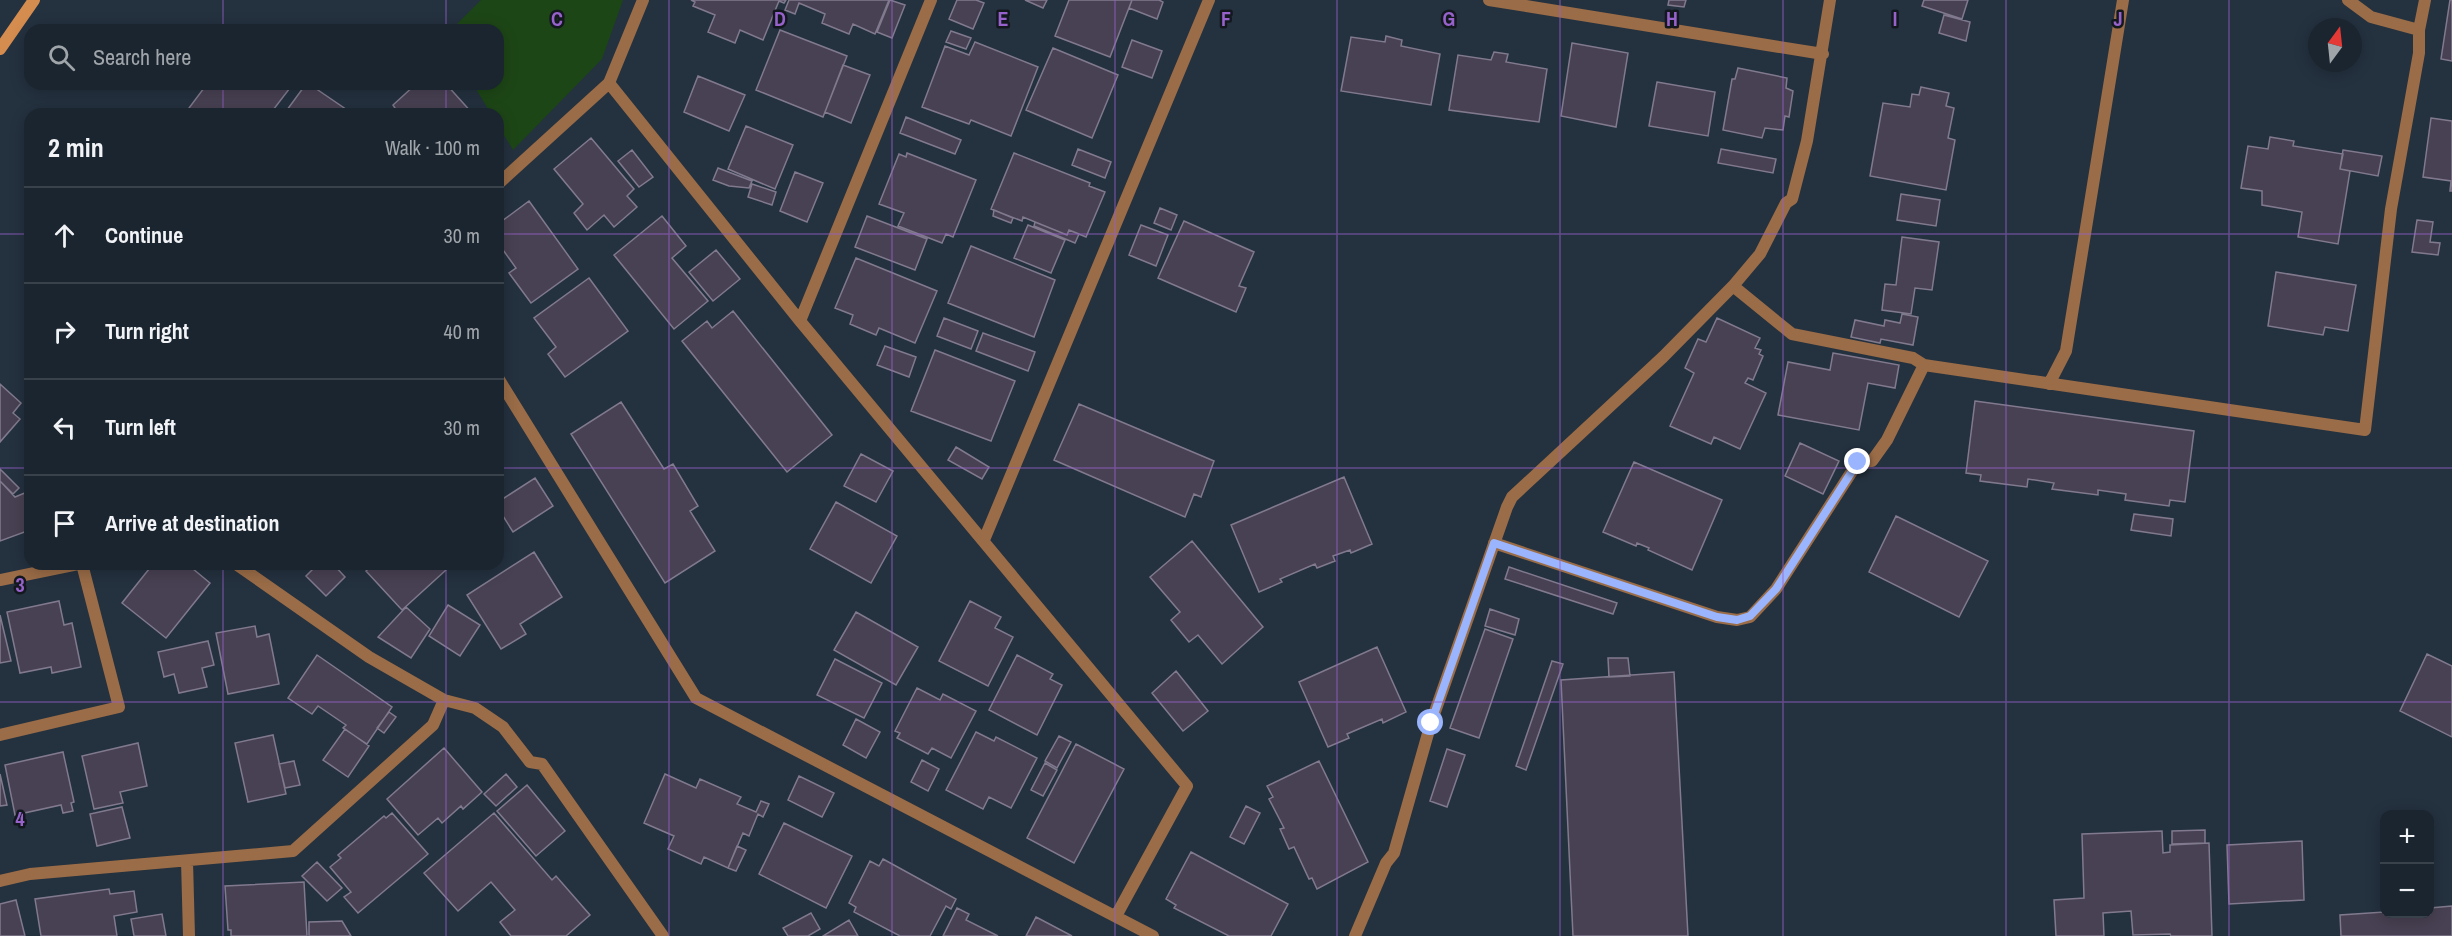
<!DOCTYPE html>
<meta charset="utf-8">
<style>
body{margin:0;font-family:"Archivo Narrow",sans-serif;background:#242d37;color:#f1f3f6}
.controls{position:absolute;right:18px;bottom:18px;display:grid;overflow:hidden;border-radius:12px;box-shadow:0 3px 15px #0003}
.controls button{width:54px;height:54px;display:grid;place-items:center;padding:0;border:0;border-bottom:2px solid #39424b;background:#1b252f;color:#f1f3f6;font:30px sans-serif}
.compass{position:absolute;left:2308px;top:18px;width:54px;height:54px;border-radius:50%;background:#1b252f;box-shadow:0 3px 15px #0003;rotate:15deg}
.stop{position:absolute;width:18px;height:18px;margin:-14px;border:4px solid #9ab5fd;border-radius:50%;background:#fff}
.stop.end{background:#9ab5fd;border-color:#fff;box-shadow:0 2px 6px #0008}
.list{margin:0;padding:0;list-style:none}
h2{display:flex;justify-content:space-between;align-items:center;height:78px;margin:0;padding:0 24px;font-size:26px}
h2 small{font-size:20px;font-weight:400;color:#a0a5aa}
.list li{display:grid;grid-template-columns:39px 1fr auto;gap:18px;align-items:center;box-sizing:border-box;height:96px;padding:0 24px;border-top:2px solid #39424b}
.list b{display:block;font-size:22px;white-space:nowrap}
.list em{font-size:20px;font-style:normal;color:#a0a5aa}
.icon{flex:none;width:33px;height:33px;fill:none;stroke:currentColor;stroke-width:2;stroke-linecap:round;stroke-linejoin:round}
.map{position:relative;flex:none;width:2452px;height:936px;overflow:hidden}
.search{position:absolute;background:#1b252f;box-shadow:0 3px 15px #0003;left:24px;top:24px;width:480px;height:66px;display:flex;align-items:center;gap:15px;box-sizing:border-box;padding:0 21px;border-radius:18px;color:#a0a5aa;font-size:22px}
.panel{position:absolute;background:#1b252f;box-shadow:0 3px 15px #0003;left:24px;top:108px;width:480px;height:462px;border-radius:18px}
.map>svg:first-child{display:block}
</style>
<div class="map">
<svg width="2452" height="936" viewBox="0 0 2452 936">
<rect width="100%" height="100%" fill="#24313f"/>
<path fill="#1d4616" d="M 481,0 L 623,0 L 602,59 L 513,150 L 498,125 L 498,114 L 491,114 L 473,84 L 498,84 L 498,30 L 451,30 Z"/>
<path fill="#484153" stroke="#817a8e" stroke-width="1.5" d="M 691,0 L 786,0 L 784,3 L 779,1 L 763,40 L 740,30 L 735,43 L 708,32 L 715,15 L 693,6 L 695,2 Z
M 789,0 L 889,0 L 875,34 L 853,24 L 849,34 L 822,23 L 825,14 L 799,3 L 795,14 L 785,10 Z
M 890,0 L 905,5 L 892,38 L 877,32 Z
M 957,0 L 976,0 L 984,3 L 973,29 L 949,19 Z
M 1025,0 L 1047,0 L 1043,8 Z
M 1069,0 L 1132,0 L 1110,57 L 1055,36 Z
M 1132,0 L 1159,0 L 1163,2 L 1157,19 L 1129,8 Z
M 1669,0 L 1686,0 L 1684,7 L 1668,5 Z
M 1924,0 L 1968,0 L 1962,19 L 1922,6 Z
M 2450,0 L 2452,0 L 2452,61 L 2441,59 Z
M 1944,15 L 1970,22 L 1966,41 L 1939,33 Z
M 780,30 L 847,56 L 823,117 L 756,90 Z
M 951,31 L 971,38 L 966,49 L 946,42 Z
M 1386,36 L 1402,40 L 1401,46 L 1440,54 L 1431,105 L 1341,91 L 1351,37 L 1385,42 Z
M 1132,40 L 1162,51 L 1152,78 L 1122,67 Z
M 975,42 L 1038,67 L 1011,136 L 971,120 L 969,124 L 922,107 L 945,46 L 969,55 Z
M 1572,43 L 1628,53 L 1616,127 L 1561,116 Z
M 1053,48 L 1118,75 L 1092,138 L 1026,110 Z
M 1494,52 L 1508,54 L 1506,62 L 1547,69 L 1539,122 L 1449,110 L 1458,55 L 1491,60 Z
M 843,65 L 870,75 L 851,123 L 825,112 Z
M 1738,68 L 1787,78 L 1786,88 L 1793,91 L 1789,117 L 1785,116 L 1783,130 L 1765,128 L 1762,138 L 1723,130 L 1732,79 L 1735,79 Z
M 698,76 L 745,95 L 729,131 L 684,112 Z
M 1657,82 L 1715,92 L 1708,136 L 1649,126 Z
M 207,84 L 293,84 L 270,114 L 187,114 L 186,112 Z
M 306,84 L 309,84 L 353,114 L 284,114 Z
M 416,84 L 446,84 L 473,114 L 388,114 L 395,108 L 393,105 Z
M 1921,87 L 1949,93 L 1946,106 L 1954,108 L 1948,138 L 1955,140 L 1946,190 L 1870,176 L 1883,103 L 1910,107 L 1912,94 L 1919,95 Z
M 906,117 L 961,140 L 955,154 L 900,133 Z
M 2431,118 L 2452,121 L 2452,191 L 2450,191 L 2451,181 L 2423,177 Z
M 746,126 L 793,145 L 775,189 L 728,169 Z
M 2270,137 L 2294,141 L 2293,146 L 2343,154 L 2340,169 L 2350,171 L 2338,244 L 2298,237 L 2302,212 L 2262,205 L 2262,191 L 2241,188 L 2248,146 L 2268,149 Z
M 591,138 L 634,189 L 627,196 L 637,207 L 614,227 L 604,215 L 587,230 L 574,213 L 583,204 L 554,169 Z
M 1078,149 L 1111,162 L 1105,178 L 1072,165 Z
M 1721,149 L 1776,159 L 1773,173 L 1718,163 Z
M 632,150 L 653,177 L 639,187 L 618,161 Z
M 2343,150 L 2382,156 L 2378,176 L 2340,169 Z
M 907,153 L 976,180 L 953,237 L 946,234 L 942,243 L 898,226 L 904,213 L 879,204 L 899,154 L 906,157 Z
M 1014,153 L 1090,183 L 1089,186 L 1105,192 L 1086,237 L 1069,230 L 1067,235 L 1023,217 L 1022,221 L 991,209 Z
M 718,168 L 752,181 L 749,188 L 729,186 L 713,180 Z
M 795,172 L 823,183 L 807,222 L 780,211 Z
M 752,184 L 776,192 L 772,205 L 748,197 Z
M 1901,194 L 1940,200 L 1936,226 L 1897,220 Z
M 529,201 L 578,269 L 531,303 L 509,273 L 516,268 L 498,243 L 498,224 Z
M 1160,208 L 1177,215 L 1171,230 L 1154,223 Z
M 994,210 L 1013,218 L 1011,223 L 993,216 Z
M 662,216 L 686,246 L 672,258 L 708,301 L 674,329 L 614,255 Z
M 867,216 L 927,239 L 915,270 L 855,247 Z
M 2417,220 L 2433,222 L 2430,242 L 2440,243 L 2438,255 L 2412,252 Z
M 1184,221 L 1254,252 L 1239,286 L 1246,288 L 1236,312 L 1158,278 Z
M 1035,222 L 1067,235 L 1069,230 L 1079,234 L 1075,243 L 1034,226 Z
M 1028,225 L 1065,240 L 1051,273 L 1014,258 Z
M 1141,225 L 1168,235 L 1156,266 L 1129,255 Z
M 1902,237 L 1939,242 L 1932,290 L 1915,288 L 1911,314 L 1882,310 L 1885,284 L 1896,285 Z
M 971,246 L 1055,280 L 1034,337 L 948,303 Z
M 716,250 L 740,279 L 713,301 L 689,272 Z
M 856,258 L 937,291 L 915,343 L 879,328 L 876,335 L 850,324 L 853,315 L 835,308 Z
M 2276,272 L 2356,285 L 2348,331 L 2325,327 L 2323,335 L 2268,326 Z
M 589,278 L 628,331 L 565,377 L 548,354 L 556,347 L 534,318 Z
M 733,311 L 832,435 L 787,472 L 682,341 L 707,321 L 712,328 Z
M 1902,314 L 1918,317 L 1913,345 L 1881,339 L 1880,343 L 1851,337 L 1855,320 L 1884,326 L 1885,320 L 1900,323 Z
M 944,318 L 978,331 L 971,349 L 937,336 Z
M 1717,318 L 1760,338 L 1755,348 L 1761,350 L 1759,354 L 1763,356 L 1753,380 L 1748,378 L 1745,383 L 1766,393 L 1740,449 L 1714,437 L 1711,444 L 1670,426 L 1694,373 L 1685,368 L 1698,339 L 1706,342 Z
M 983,333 L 1035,352 L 1028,371 L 976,351 Z
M 885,346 L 916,357 L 909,377 L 877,365 Z
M 935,350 L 1015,381 L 991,441 L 911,411 Z
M 1833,353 L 1899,365 L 1895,388 L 1868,383 L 1859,430 L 1778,415 L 1788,362 L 1830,370 Z
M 0,384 L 21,403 L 13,413 L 20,419 L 0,442 Z
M 1975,401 L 2194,431 L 2185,502 L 2170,500 L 2169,506 L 2125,500 L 2126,494 L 2098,490 L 2098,495 L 2052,489 L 2054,483 L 2028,479 L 2027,487 L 1980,481 L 1981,475 L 1966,473 Z
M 621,402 L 664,469 L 673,464 L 698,506 L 690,511 L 715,551 L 665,583 L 571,434 Z
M 1079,404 L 1214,461 L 1201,497 L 1194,494 L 1185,517 L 1054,460 Z
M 1800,443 L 1839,461 L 1823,494 L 1785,476 Z
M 956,447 L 989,467 L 982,479 L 948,460 Z
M 861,454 L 893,471 L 876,502 L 844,486 Z
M 1634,462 L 1722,500 L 1692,570 L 1648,550 L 1649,548 L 1637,543 L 1636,546 L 1603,532 Z
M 0,469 L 19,488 L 13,494 L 0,481 Z
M 1344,477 L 1372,544 L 1351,553 L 1350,550 L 1333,556 L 1335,561 L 1317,568 L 1315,564 L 1280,579 L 1282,582 L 1259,592 L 1231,525 Z
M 535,478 L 553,506 L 513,532 L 498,508 L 498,502 Z
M 0,481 L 15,497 L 27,492 L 30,502 L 30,530 L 0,541 Z
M 836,502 L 897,536 L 871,583 L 810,549 Z
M 2134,514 L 2173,519 L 2171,536 L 2131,530 Z
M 1896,516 L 1988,561 L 1959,617 L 1869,572 Z
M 1192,541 L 1263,627 L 1222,664 L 1198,635 L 1189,642 L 1171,620 L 1180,612 L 1150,577 Z
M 534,552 L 562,597 L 520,624 L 526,634 L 501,649 L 467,595 Z
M 153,564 L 187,564 L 210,583 L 166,638 L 122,603 Z
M 318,564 L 333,564 L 345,577 L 326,596 L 306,576 Z
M 374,564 L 440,564 L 446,570 L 402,610 L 366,571 Z
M 1509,567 L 1617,603 L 1613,614 L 1505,579 Z
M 59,601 L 64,625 L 72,623 L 81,667 L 52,673 L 51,667 L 20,673 L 7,612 Z
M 970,601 L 1001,617 L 995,628 L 1013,637 L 988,686 L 939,661 Z
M 448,605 L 480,625 L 460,656 L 429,636 Z
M 406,607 L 430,629 L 411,658 L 378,637 Z
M 1490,609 L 1519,619 L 1515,635 L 1485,626 Z
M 856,612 L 918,647 L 896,685 L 834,650 Z
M 0,615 L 11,661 L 0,663 Z
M 255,626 L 257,637 L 269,634 L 279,684 L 228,694 L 216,633 Z
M 1485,629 L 1513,639 L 1479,738 L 1450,728 Z
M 208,641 L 214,665 L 202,668 L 207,687 L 179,693 L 174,674 L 164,677 L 158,652 Z
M 1377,647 L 1406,712 L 1383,723 L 1382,719 L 1347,734 L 1349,738 L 1328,747 L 1299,682 Z
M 2427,654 L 2452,666 L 2452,737 L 2400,711 Z
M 317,655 L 392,707 L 367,744 L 343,728 L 346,725 L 318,706 L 312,714 L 288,698 Z
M 1017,655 L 1053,674 L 1050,679 L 1062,685 L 1037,735 L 989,710 Z
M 1608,658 L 1628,658 L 1630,676 L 1609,677 Z
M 835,659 L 882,683 L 864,718 L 817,695 Z
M 1552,661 L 1563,664 L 1526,770 L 1516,766 Z
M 1176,671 L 1208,711 L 1183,731 L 1152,693 Z
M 1674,672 L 1688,936 L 1573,936 L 1561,680 Z
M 917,688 L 940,700 L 943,694 L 976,711 L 951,758 L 932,748 L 928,754 L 897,738 L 900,733 L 895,731 Z
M 389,712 L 396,717 L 384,733 L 377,728 Z
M 856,719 L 880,732 L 866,758 L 843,745 Z
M 345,729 L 369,746 L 348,777 L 323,760 Z
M 976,732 L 994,741 L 996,737 L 1037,758 L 1011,808 L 989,797 L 983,809 L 946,790 Z
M 273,735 L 286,794 L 248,802 L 235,743 Z
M 1059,736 L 1071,742 L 1057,768 L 1045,761 Z
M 138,743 L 147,786 L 120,792 L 123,803 L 94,809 L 82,756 Z
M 1076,744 L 1124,769 L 1074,863 L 1027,838 Z
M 444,748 L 482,792 L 463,809 L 461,806 L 442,823 L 438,818 L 418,835 L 387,799 Z
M 1447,749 L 1465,755 L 1447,807 L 1430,801 Z
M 63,752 L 74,802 L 71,803 L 73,811 L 63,813 L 61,805 L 15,815 L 5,765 Z
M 922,760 L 939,769 L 928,791 L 911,782 Z
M 294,761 L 300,785 L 285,788 L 279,764 Z
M 1319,761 L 1368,862 L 1317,889 L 1312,878 L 1309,879 L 1294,847 L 1289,849 L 1280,829 L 1284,828 L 1269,799 L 1273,797 L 1267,786 Z
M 1045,763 L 1057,770 L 1043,796 L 1031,790 Z
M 0,774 L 7,805 L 0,806 Z
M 506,774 L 517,787 L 496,806 L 484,794 Z
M 665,774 L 696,788 L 700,779 L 741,797 L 737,804 L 756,812 L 761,801 L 769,804 L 763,817 L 758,814 L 749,836 L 743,833 L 728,868 L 704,857 L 701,864 L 668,849 L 674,836 L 644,823 Z
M 799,776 L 834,793 L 822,817 L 788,800 Z
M 527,785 L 565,831 L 536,856 L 497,811 Z
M 1246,806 L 1260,813 L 1244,844 L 1230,837 Z
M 122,807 L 130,838 L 97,846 L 90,814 Z
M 392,813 L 428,854 L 358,913 L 344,897 L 351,892 L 330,867 L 341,858 L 338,855 L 384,816 L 386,818 Z
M 494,813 L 552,880 L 556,876 L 590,915 L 566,936 L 511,936 L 500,922 L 515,910 L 491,882 L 458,911 L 424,873 Z
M 784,823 L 852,856 L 826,908 L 759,874 Z
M 2205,830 L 2205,843 L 2172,844 L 2172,831 Z
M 2162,831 L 2163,853 L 2170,852 L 2170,845 L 2209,843 L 2212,936 L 2171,936 L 2170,934 L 2133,935 L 2131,911 L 2103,913 L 2104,936 L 2056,936 L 2054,900 L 2084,898 L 2082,834 Z
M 2302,841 L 2304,900 L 2229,904 L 2227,845 Z
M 737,846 L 746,850 L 736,871 L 728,868 Z
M 1191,852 L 1288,904 L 1271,936 L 1229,936 L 1174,908 L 1176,905 L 1166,899 Z
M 883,859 L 956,899 L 951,909 L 946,906 L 930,936 L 900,936 L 854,912 L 856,907 L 849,903 L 870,861 L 879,866 Z
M 317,862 L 342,888 L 327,901 L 302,876 Z
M 304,882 L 307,936 L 231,936 L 231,930 L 228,930 L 225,886 Z
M 109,889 L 110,894 L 134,891 L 137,912 L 114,916 L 117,936 L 41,936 L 35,899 Z
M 16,900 L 25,936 L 0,936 L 0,904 Z
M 2452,906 L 2452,936 L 2341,936 L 2340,915 L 2384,912 L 2384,914 L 2430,914 L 2430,908 Z
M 957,908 L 969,914 L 966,920 L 998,936 L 943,936 Z
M 811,913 L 820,929 L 808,936 L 788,936 L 783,928 Z
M 162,914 L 166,936 L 134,936 L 131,919 Z
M 1036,917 L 1072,936 L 1026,936 Z
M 849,920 L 858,936 L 823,936 Z
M 342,921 L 351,936 L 309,936 L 309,922 Z"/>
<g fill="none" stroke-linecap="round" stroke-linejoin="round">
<path stroke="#9a6c47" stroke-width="12" d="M 1489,0 L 1823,54
M 2348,0 L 2371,17 L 2419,30
M 609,83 L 800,321 L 1187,786 L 1116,916
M 498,184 L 609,83 L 643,0
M 1733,286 L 1792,334 L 1913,358 L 1924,365
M 800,321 L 931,0
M 498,378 L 696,698 L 1153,936
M 2049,384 L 2066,351 L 2123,0
M 984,540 L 1209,0
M 1494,543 L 1717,617 L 1737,620 L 1750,617 L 1776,589 L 1858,462 L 1872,461 L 1887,440 L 1924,365 L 2365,430 L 2391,209 L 2419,53 L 2419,30 L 2425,0
M 236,564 L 369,657 L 444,700 L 475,708 L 503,727 L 530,762 L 542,764 L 663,936
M 0,580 L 78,564
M 0,735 L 119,707 L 82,564
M 187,861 L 189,936
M 0,881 L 30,874 L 293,851 L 433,725 L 444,700
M 1355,936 L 1386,863 L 1394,853 L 1431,723 L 1507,507 L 1512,497 L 1663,357 L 1733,286 L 1760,254 L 1786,203 L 1792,199 L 1807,141 L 1830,0"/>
<path stroke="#d58c4f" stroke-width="12" d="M 0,49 L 34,0"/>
</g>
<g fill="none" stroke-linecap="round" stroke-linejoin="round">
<path stroke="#9ab5fd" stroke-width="8" d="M 1431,723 L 1494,543 L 1717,617 L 1737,620 L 1750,616 L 1776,589 L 1858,462"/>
</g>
<path fill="none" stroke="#9762cc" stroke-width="1.5" stroke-opacity="0.55" d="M 223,0 L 223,30M 446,0 L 446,30M 669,0 L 669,936M 892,0 L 892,936M 1115,0 L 1115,936M 1337,0 L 1337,936M 1560,0 L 1560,936M 1783,0 L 1783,936M 2006,0 L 2006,936M 2229,0 L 2229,936M 223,84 L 223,114M 446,84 L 446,114M 0,234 L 30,234M 498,234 L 2452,234M 0,468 L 30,468M 498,468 L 2452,468M 223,564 L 223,936M 446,564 L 446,936M 0,702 L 2452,702"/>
<g font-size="20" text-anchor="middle" font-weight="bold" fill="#9762cc" stroke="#13181f" stroke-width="5" stroke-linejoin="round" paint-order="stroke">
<text x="557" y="26">C</text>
<text x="780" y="26">D</text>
<text x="1003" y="26">E</text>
<text x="1226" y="26">F</text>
<text x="1449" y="26">G</text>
<text x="1672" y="26">H</text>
<text x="1895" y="26">I</text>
<text x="2118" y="26">J</text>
<text x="20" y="592">3</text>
<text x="20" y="826">4</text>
</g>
</svg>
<div class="controls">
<button>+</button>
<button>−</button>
</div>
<svg class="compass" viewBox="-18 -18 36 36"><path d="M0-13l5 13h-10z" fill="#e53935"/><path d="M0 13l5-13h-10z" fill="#a0a5aa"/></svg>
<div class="stop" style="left:1431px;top:723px"></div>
<div class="stop end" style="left:1858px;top:462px"></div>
<div class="search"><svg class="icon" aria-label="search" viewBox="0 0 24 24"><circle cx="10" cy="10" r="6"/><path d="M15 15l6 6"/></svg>Search here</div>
<section class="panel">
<h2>2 min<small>Walk · 100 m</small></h2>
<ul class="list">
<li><svg class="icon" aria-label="ahead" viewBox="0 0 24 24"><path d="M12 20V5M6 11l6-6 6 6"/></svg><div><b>Continue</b></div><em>30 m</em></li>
<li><svg class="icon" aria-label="right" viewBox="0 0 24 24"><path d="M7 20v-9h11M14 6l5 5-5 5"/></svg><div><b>Turn right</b></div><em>40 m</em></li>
<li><svg class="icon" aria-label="left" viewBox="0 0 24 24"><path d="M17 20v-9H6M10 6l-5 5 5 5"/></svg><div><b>Turn left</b></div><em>30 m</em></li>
<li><svg class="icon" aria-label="arrive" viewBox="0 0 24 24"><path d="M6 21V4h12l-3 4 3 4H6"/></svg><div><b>Arrive at destination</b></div></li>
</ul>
</section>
</div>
